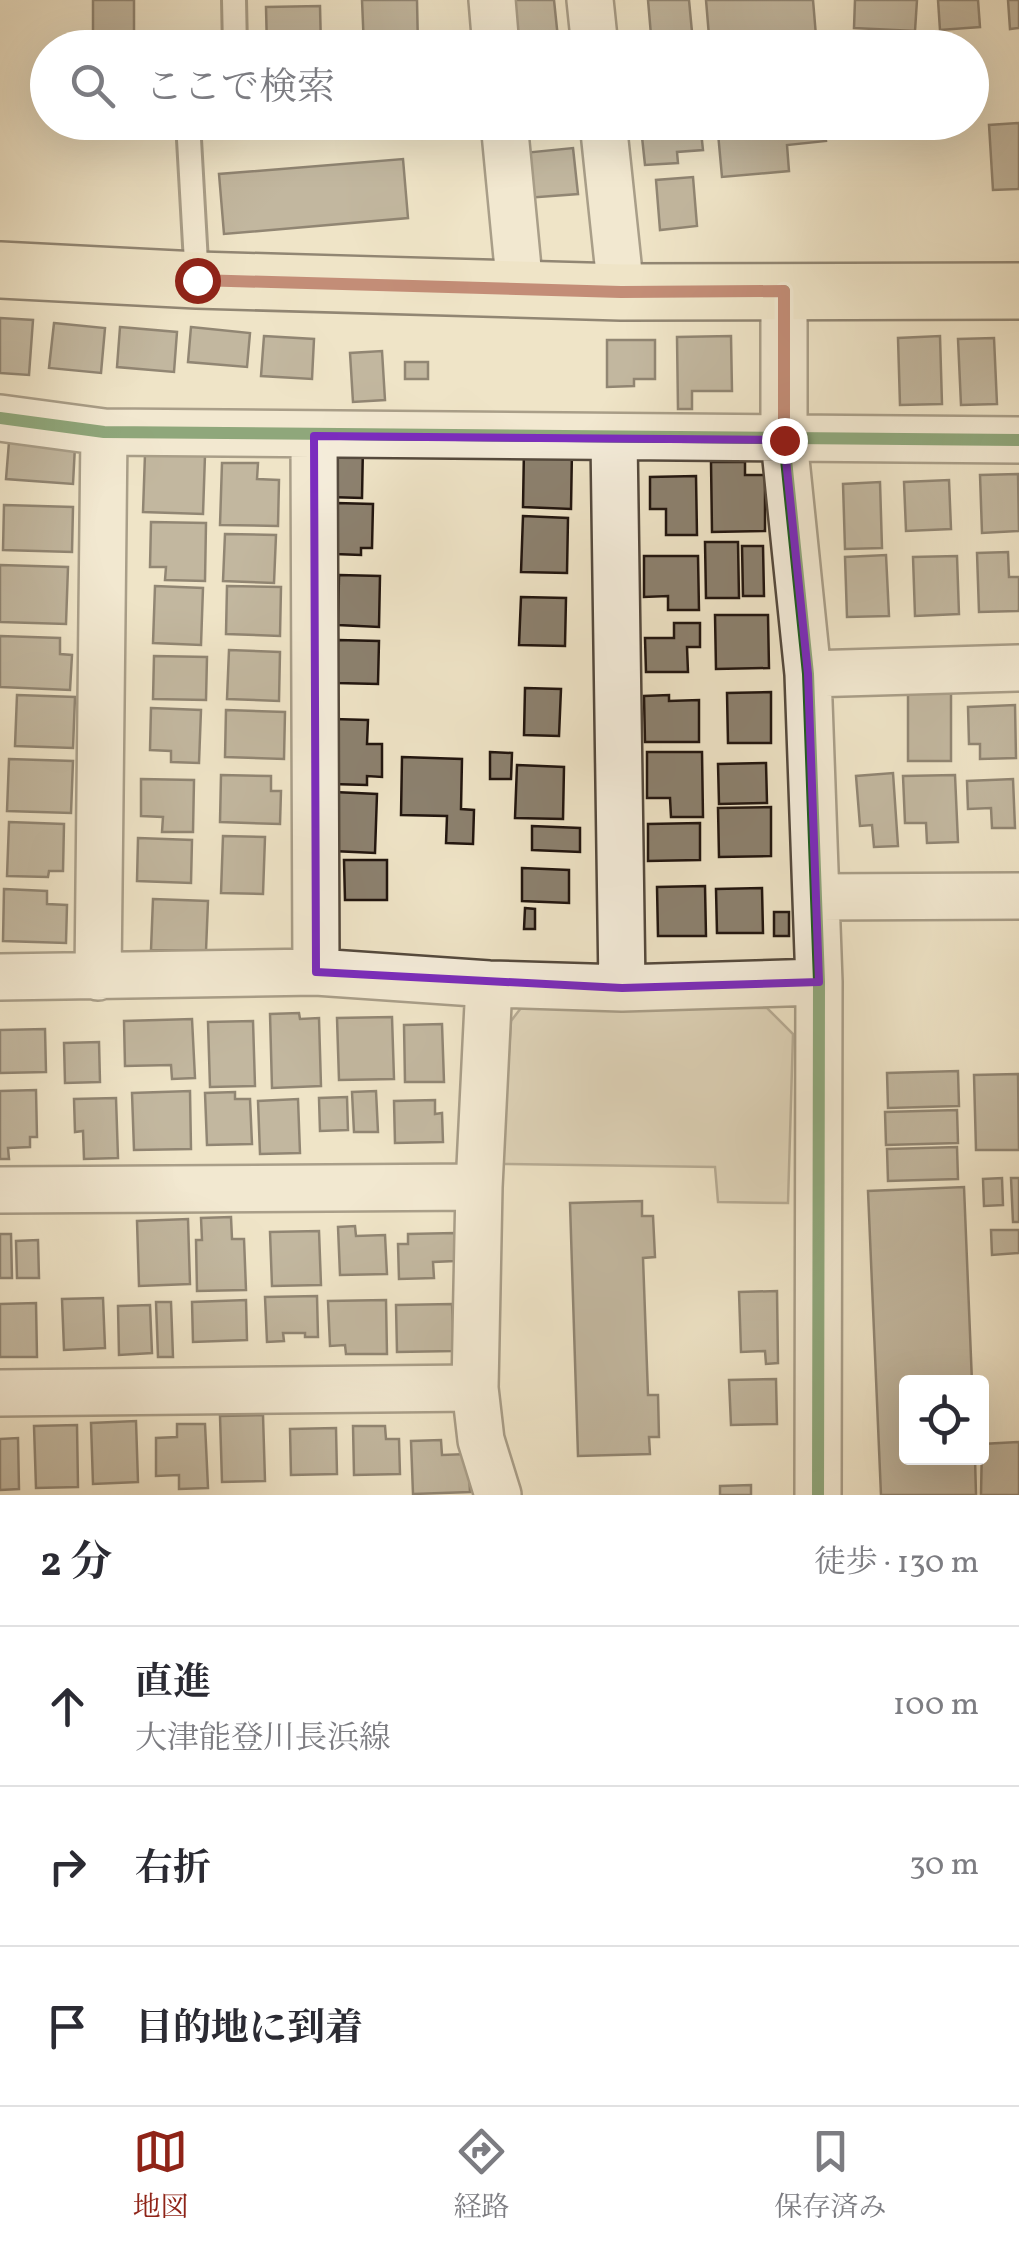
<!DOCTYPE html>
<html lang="ja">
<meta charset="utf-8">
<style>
body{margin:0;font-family:Vollkorn,"Noto Serif JP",serif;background:#f2f2f3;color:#2b2b33}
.controls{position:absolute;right:30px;bottom:30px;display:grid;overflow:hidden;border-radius:10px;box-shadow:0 10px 40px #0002}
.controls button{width:90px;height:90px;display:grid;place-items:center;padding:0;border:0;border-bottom:2px solid #e1e1e2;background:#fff;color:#2b2b33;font:50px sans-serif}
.stop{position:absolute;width:30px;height:30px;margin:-22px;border:8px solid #8f2418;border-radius:50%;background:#fff}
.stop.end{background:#8f2418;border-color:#fff;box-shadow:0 2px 10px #0008}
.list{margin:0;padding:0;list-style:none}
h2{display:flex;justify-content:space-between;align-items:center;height:130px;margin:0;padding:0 40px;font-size:42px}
h2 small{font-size:32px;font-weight:400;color:#7c7c81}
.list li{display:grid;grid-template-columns:65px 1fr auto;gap:30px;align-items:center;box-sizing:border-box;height:160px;padding:0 40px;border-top:2px solid #e1e1e2}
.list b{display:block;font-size:38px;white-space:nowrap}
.list p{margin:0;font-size:32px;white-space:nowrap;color:#7c7c81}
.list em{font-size:32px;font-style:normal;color:#7c7c81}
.icon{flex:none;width:55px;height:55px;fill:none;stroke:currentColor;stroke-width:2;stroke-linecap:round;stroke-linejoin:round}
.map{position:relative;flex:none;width:1019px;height:1495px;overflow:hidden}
.search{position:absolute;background:#fff;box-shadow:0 10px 40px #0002;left:30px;right:30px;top:30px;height:110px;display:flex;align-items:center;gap:25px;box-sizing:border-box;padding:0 35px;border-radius:55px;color:#7c7c81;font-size:38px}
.sheet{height:610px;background:#fff}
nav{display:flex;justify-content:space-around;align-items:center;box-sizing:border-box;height:140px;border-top:2px solid #e1e1e2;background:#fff;font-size:28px;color:#7c7c81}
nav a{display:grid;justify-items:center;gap:5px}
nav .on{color:#8f2418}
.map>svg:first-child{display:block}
</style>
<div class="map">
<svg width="1019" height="1495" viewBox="0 0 1019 1495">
<rect width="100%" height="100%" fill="#efe4c7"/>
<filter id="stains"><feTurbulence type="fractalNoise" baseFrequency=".002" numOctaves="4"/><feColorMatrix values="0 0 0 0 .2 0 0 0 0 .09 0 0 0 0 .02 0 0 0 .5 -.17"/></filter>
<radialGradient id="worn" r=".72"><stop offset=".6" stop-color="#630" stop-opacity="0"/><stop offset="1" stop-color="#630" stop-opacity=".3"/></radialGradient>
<path fill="#ccc1a8" stroke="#766b5c" stroke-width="2.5" d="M 521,1008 L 767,1008 L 793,1034 L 788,1203 L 718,1202 L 715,1167 L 502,1164 L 511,1021 Z"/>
<path fill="#8c816f" stroke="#21150f" stroke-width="2.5" d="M 93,0 L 134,0 L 134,34 L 93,34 Z
M 362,0 L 417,0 L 418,48 L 364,48 Z
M 513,0 L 554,0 L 559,48 L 517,48 Z
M 648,0 L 689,0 L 692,32 L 651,35 Z
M 706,0 L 813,0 L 817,48 L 710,48 Z
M 855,0 L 917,0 L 915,31 L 854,28 Z
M 938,0 L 978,0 L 980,27 L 940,30 Z
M 1008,0 L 1019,0 L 1019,28 L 1010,29 Z
M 320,6 L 321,48 L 267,48 L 266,7 Z
M 693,39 L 694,48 L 659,48 L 659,42 Z
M 531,122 L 576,122 L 577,131 L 532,135 Z
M 700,122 L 703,150 L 677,152 L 678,163 L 645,165 L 642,137 L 649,136 L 648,126 Z
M 717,122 L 824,122 L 826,141 L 787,145 L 789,171 L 722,177 Z
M 1019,123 L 1019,189 L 993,190 L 989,125 Z
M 573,148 L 578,194 L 526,198 L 523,153 Z
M 403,159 L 408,218 L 224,234 L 219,174 Z
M 693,177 L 697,226 L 660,230 L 656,180 Z
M 0,318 L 33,320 L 29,375 L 0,373 Z
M 54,323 L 105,328 L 101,373 L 49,368 Z
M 120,327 L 177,332 L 174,372 L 117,367 Z
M 191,327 L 250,333 L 247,367 L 188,362 Z
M 264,336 L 314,339 L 312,379 L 261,376 Z
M 731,336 L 732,391 L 692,391 L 692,409 L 678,409 L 677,337 Z
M 940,336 L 942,404 L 900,405 L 898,338 Z
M 994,338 L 997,404 L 961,405 L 958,339 Z
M 607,340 L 655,340 L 655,379 L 634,379 L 634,386 L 607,387 Z
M 382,351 L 385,400 L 353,402 L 350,353 Z
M 405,362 L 428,362 L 428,379 L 405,379 Z
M 9,442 L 75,446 L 73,484 L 6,479 Z
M 330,444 L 363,445 L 362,498 L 329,497 Z
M 524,448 L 572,449 L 571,509 L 523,507 Z
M 145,454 L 205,455 L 203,514 L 143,512 Z
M 711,462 L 745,462 L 745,475 L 765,475 L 765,531 L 712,532 Z
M 222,463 L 258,463 L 257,479 L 279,480 L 278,526 L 220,525 Z
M 1018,474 L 1019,531 L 982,533 L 980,475 Z
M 696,476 L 697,535 L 666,535 L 666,509 L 650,509 L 650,477 Z
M 949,480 L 951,529 L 906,531 L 904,482 Z
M 880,482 L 882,548 L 845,549 L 843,484 Z
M 336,503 L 373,504 L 372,548 L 361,548 L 361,555 L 335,554 Z
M 4,505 L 73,507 L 72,552 L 3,550 Z
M 523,516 L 568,518 L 567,573 L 521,572 Z
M 151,522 L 206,523 L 205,581 L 165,580 L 166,567 L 150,567 Z
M 225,534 L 276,535 L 274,583 L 223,581 Z
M 705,542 L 738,542 L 739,598 L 706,598 Z
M 742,546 L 763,546 L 764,596 L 743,596 Z
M 1008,552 L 1009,577 L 1019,577 L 1019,611 L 979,612 L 977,553 Z
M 886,555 L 889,616 L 847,617 L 845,557 Z
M 644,556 L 698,556 L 699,610 L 668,610 L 668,596 L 644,597 Z
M 957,556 L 959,614 L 915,616 L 913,557 Z
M 0,565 L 68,567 L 66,624 L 0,622 Z
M 339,575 L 380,576 L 379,627 L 338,625 Z
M 155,586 L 203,588 L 201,645 L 153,643 Z
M 227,586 L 281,587 L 280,636 L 226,634 Z
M 521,597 L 566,598 L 565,646 L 519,645 Z
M 715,615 L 768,615 L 769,668 L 716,669 Z
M 674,623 L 700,623 L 700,647 L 687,647 L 688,672 L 646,672 L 645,638 L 674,638 Z
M 0,636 L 60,638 L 60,654 L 72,655 L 70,690 L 0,687 Z
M 338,640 L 379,641 L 378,684 L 337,683 Z
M 229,650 L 280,652 L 279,701 L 227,699 Z
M 154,656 L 207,657 L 206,700 L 153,699 Z
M 525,688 L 561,689 L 559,736 L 524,735 Z
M 771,692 L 771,743 L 728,743 L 727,693 Z
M 908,692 L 951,692 L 951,761 L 908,761 Z
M 17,695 L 75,697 L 73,748 L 15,746 Z
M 669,695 L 669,701 L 699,700 L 699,742 L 645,742 L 644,696 Z
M 1015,705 L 1016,758 L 980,759 L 980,744 L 969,744 L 968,707 Z
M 151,708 L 201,710 L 199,763 L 171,762 L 171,751 L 150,750 Z
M 226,710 L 285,712 L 284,759 L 225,757 Z
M 333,719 L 368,720 L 367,744 L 382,744 L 382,777 L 367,776 L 367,785 L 332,784 Z
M 490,752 L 512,753 L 511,779 L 490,779 Z
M 647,752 L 702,752 L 703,817 L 671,817 L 670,798 L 647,798 Z
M 402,757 L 462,759 L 461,809 L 474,810 L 473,844 L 446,843 L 447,816 L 401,815 Z
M 9,759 L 73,761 L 71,813 L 7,811 Z
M 766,763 L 767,803 L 719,804 L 718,764 Z
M 517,765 L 564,767 L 563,819 L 515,818 Z
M 893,773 L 898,846 L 874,847 L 872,825 L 860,826 L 856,776 Z
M 221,775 L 271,776 L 271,791 L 281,791 L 280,824 L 220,822 Z
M 955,775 L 958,842 L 927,843 L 926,823 L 905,823 L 903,776 Z
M 141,779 L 194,780 L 193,832 L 162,832 L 163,817 L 141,816 Z
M 1013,779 L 1015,828 L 992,828 L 991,808 L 968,809 L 967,781 Z
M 334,792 L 377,794 L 375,853 L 333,851 Z
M 771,807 L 771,856 L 719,857 L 718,808 Z
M 9,822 L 64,824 L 63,871 L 49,871 L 48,877 L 7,876 Z
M 700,823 L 700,860 L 648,861 L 648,824 Z
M 532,826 L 580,828 L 580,852 L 532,850 Z
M 223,836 L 265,837 L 263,894 L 221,893 Z
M 138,838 L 192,840 L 191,883 L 137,881 Z
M 344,860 L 387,860 L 387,900 L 345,900 Z
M 522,868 L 569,870 L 569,903 L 522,901 Z
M 705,886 L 706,936 L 658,936 L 657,887 Z
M 762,888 L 763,933 L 717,933 L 716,889 Z
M 4,889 L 47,891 L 47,904 L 67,905 L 66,943 L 3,941 Z
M 153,899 L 208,901 L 206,951 L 151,950 Z
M 525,908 L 535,909 L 535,929 L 524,929 Z
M 774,912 L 789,912 L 789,936 L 774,936 Z
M 299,1013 L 300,1019 L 319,1018 L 321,1086 L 272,1088 L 270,1014 Z
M 392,1017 L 394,1079 L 339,1080 L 337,1018 Z
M 192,1019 L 195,1078 L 172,1079 L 171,1065 L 125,1066 L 124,1021 Z
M 253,1021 L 255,1086 L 210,1087 L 208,1022 Z
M 442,1024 L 444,1082 L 405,1082 L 404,1025 Z
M 45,1029 L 46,1072 L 0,1073 L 0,1030 Z
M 99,1042 L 100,1082 L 65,1083 L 64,1043 Z
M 958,1071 L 959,1106 L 888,1108 L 887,1073 Z
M 1018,1074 L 1019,1150 L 976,1150 L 974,1075 Z
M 36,1090 L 37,1137 L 30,1137 L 30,1147 L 8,1148 L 9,1159 L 0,1159 L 0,1091 Z
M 190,1091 L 191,1149 L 134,1150 L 132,1093 Z
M 376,1091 L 378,1132 L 354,1132 L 352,1092 Z
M 235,1092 L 235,1099 L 250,1099 L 252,1144 L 207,1145 L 205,1093 Z
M 347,1097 L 348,1130 L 320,1131 L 319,1098 Z
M 116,1098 L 118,1158 L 84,1159 L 83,1131 L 75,1132 L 74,1099 Z
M 298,1099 L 300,1153 L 260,1154 L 258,1101 Z
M 435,1100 L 435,1114 L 442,1113 L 443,1142 L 395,1143 L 394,1101 Z
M 957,1110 L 958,1143 L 886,1145 L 885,1112 Z
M 957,1147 L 958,1179 L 888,1181 L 887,1149 Z
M 1002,1178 L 1003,1205 L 984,1206 L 983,1179 Z
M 1011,1178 L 1019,1178 L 1019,1222 L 1013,1222 Z
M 964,1187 L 972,1382 L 906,1382 L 906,1458 L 975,1458 L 976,1495 L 881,1495 L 868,1191 Z
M 642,1201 L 642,1216 L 653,1216 L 655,1257 L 643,1258 L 648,1395 L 658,1395 L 659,1437 L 649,1437 L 650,1454 L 578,1456 L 570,1203 Z
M 231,1217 L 232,1239 L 244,1239 L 246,1290 L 197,1291 L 196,1240 L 202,1240 L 201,1218 Z
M 188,1219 L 190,1284 L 139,1286 L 137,1221 Z
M 355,1226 L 356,1236 L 385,1235 L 387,1274 L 340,1275 L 338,1227 Z
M 991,1230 L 1019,1230 L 1019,1253 L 992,1255 Z
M 319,1231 L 321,1285 L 272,1286 L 270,1232 Z
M 455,1233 L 455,1261 L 433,1262 L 434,1278 L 399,1279 L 398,1244 L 408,1244 L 408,1234 Z
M 0,1234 L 11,1234 L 12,1278 L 0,1278 Z
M 38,1240 L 39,1278 L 17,1278 L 16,1241 Z
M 777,1291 L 778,1363 L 766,1364 L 765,1351 L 741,1352 L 739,1292 Z
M 317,1296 L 318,1337 L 305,1337 L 305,1333 L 283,1333 L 284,1341 L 267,1342 L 265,1297 Z
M 103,1298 L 105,1348 L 64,1350 L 62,1299 Z
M 246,1300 L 247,1340 L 193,1342 L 192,1302 Z
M 386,1300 L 387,1354 L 346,1354 L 345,1345 L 330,1346 L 328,1301 Z
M 156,1302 L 171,1302 L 173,1357 L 158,1357 Z
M 36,1303 L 37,1357 L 0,1357 L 0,1304 Z
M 452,1304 L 454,1351 L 397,1352 L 396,1305 Z
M 150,1305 L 152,1353 L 119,1355 L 118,1306 Z
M 776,1379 L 777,1424 L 731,1425 L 729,1380 Z
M 263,1415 L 265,1481 L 222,1482 L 220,1416 Z
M 136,1421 L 138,1482 L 93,1484 L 91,1423 Z
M 177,1424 L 205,1424 L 208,1488 L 179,1489 L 179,1475 L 156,1476 L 156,1438 L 177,1437 Z
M 77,1425 L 78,1487 L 36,1488 L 34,1426 Z
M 353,1426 L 385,1426 L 386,1439 L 399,1439 L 400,1474 L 354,1475 Z
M 336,1428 L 337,1474 L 291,1475 L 290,1429 Z
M 18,1438 L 19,1489 L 0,1490 L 0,1439 Z
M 441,1440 L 442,1455 L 468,1454 L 470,1492 L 413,1494 L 411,1441 Z
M 1019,1442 L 1019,1495 L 981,1495 L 982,1444 Z
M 751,1485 L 751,1495 L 720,1495 L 720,1486 Z"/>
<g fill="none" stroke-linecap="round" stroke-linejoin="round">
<g stroke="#54493d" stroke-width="28">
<path id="lane" d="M 234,0 L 235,48
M 188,122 L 197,280"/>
</g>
<g stroke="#54493d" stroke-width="50">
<path id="street" d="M 492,0 L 496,48
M 590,0 L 595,48
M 504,122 L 520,289
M 603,122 L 621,292
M 784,291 L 784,440 L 808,674 L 819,982 L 818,1495
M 0,418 L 104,432 L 1019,440
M 314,436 L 316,972
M 614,439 L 622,988
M 808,674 L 1019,668
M 817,897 L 1019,896
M 0,977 L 316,972 L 489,984 L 622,988 L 819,982
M 98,977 L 104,432
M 489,984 L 479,1187 L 475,1388 L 481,1440 L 498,1495
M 0,1190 L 479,1187
M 0,1393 L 475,1388"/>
</g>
<g stroke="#21150f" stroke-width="60">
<path id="primary" d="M 0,270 L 197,280 L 621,292 L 1019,291"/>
</g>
<use href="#lane" stroke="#f5eddb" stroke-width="22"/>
<use href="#street" stroke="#f5eddb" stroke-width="45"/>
<use href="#primary" stroke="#efe4c7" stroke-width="55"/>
<g stroke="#f5eddb" stroke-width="19">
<path id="cycleway" d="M 784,291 L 784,440 L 808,674 L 819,982 L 818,1495
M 0,418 L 104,432 L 1019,440"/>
</g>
<use href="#cycleway" stroke="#1b5e20" stroke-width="12"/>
</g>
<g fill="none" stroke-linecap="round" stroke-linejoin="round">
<path stroke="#8f2418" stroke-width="12" d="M 197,280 L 621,292 L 784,291 L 784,440"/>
</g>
<path d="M0 0H1019V1495H0ZM 314,436 L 784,440 L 808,674 L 819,982 L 622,988 L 316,972 Z" fill="#efe4c7" fill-opacity=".55" fill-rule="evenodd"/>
<path fill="none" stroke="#7b2cbf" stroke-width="8" stroke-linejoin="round" d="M 314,436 L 784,440 L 808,674 L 819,982 L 622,988 L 316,972 Z"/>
<rect width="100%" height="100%" filter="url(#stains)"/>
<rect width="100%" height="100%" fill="url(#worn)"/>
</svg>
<div class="controls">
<button><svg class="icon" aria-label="locate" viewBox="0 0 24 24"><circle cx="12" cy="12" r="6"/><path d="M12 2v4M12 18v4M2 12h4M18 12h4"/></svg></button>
</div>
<div class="stop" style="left:197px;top:280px"></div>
<div class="stop end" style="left:784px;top:440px"></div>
<div class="search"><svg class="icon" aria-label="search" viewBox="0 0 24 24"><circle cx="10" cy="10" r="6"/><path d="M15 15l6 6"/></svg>ここで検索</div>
</div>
<section class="sheet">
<h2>2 分<small>徒歩 · 130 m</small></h2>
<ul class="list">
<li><svg class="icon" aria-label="ahead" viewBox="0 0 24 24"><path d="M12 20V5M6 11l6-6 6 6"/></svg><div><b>直進</b><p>大津能登川長浜線</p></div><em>100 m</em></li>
<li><svg class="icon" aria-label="right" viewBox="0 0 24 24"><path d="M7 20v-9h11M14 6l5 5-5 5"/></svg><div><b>右折</b></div><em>30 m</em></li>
<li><svg class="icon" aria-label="arrive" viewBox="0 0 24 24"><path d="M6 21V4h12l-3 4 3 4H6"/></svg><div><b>目的地に到着</b></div></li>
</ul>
</section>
<nav>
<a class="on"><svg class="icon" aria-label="map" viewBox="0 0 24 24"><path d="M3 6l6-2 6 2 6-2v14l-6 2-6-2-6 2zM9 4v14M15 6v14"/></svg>地図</a>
<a><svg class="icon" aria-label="directions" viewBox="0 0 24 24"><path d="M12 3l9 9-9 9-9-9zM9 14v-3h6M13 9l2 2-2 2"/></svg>経路</a>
<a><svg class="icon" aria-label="saved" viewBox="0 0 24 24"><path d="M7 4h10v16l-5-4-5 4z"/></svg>保存済み</a>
</nav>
